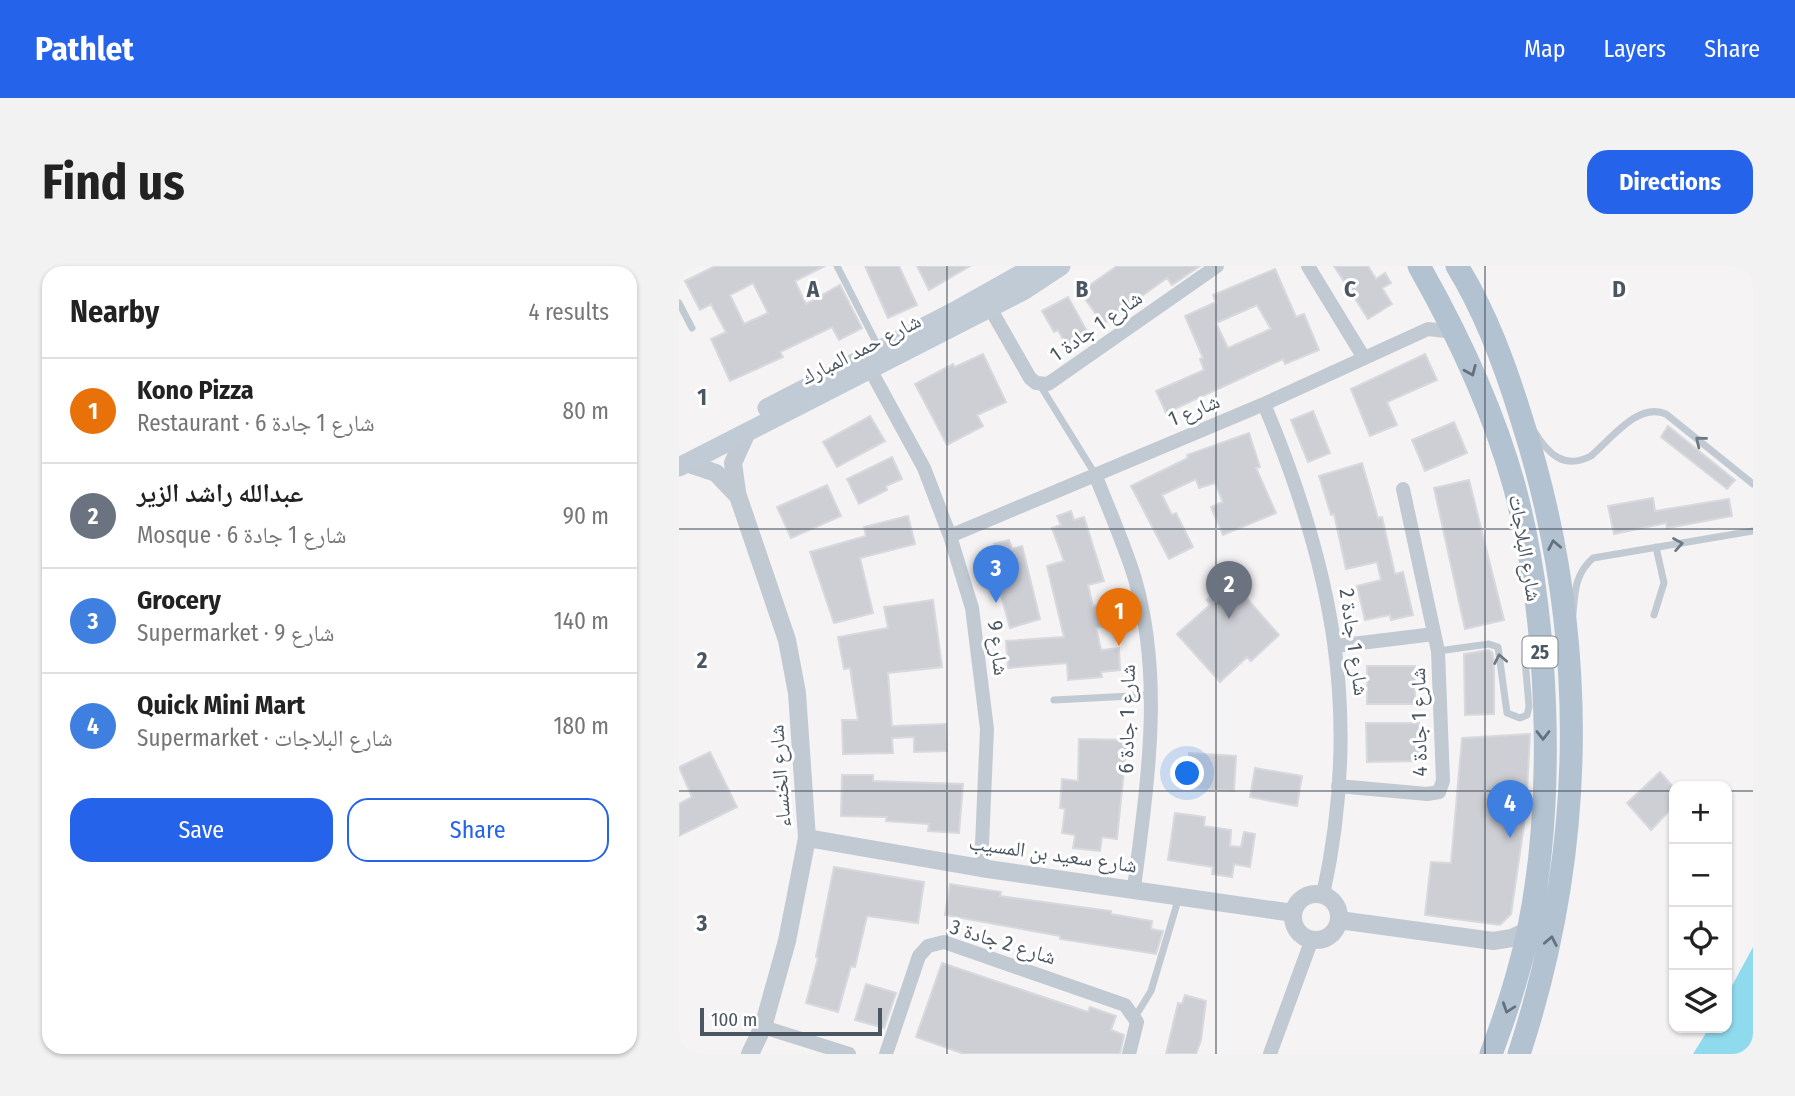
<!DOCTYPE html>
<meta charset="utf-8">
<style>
body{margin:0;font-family:"Fira Sans Condensed","Noto Naskh Arabic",sans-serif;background:#f2f2f2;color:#222}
.controls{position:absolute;right:21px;bottom:21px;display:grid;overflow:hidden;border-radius:14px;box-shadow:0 2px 5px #0004}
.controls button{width:63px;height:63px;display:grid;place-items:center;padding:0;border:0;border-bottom:2px solid #e0e0e0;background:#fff;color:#222;font:35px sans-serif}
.scale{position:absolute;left:21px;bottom:18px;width:182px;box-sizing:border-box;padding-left:7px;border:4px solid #4a5661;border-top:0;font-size:19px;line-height:24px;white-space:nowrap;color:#4a5661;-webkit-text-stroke:5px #fff;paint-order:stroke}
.you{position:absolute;left:509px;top:508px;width:24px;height:24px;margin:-18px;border:5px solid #fff;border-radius:50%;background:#1a73e8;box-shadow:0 0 0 10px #1a73e833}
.badge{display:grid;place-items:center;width:46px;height:46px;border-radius:50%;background:#2563eb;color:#fff;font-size:23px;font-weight:700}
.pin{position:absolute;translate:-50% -58px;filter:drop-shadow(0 2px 4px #0008)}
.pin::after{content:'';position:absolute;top:37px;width:24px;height:21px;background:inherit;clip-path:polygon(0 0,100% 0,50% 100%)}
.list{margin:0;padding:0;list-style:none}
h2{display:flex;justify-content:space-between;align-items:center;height:91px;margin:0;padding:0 28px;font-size:30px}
h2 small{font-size:23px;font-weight:400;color:#767676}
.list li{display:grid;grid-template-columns:46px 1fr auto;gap:21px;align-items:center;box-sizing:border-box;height:105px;padding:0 28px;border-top:2px solid #e0e0e0}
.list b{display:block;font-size:26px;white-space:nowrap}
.list p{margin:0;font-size:23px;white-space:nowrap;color:#767676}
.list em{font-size:23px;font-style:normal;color:#767676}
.actions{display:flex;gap:14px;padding:21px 28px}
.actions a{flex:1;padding:16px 0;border:2px solid #2563eb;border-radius:21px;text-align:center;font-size:24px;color:#2563eb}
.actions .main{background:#2563eb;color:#fff}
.icon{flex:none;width:38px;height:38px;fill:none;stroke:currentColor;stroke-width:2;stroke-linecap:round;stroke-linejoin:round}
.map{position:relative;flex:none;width:1074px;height:788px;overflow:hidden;border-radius:21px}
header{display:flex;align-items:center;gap:42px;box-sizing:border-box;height:98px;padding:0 35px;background:#2563eb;color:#fff}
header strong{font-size:33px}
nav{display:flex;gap:38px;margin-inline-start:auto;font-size:24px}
.intro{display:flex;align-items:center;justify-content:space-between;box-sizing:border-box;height:168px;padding:0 42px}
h1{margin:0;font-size:49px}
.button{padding:18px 32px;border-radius:21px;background:#2563eb;color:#fff;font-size:24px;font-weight:700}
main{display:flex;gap:42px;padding:0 42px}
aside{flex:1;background:#fff;border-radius:21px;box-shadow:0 2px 5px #0004}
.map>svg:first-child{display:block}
</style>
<header>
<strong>Pathlet</strong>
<nav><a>Map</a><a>Layers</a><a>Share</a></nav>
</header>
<div class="intro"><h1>Find us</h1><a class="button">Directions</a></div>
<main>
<aside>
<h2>Nearby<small>4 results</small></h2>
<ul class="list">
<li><span class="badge" style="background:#e8710a">1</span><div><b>Kono Pizza</b><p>Restaurant · شارع 1 جادة 6</p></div><em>80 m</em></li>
<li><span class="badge" style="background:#6b7280">2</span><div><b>عبدالله راشد الزير</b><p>Mosque · شارع 1 جادة 6</p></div><em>90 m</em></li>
<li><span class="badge" style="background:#3f7fe0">3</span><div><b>Grocery</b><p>Supermarket · شارع 9</p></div><em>140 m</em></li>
<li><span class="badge" style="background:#3f7fe0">4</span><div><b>Quick Mini Mart</b><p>Supermarket · شارع البلاجات</p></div><em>180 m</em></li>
</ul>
<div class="actions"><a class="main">Save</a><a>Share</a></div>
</aside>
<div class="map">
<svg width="1074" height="788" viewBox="0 0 1074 788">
<rect width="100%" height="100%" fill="#f5f3f3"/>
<path fill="#90daee" d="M 1074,681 L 1074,788 L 1014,788 L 1030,762 L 1048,762 L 1048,729 Z"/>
<path fill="#cdcfd5" stroke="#d7d9de" stroke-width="2" fill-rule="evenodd" d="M 36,0 L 146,0 L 116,15 L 127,38 L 161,19 L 183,62 L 160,74 L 153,61 L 101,86 L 104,91 L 51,115 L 32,73 L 47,66 L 32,38 L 21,44 L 6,15 ZM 74,17 L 89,47 L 65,58 L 51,29 Z
M 186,0 L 220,0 L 238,39 L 209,52 Z
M 238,0 L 291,0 L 250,24 Z
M 438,0 L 521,0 L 493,19 L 488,12 L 424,58 L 401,26 Z
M 655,0 L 689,0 L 697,13 L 706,7 L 712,17 L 703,22 L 713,38 L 689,53 Z
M 596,3 L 617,51 L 625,48 L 640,84 L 606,98 L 604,93 L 487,147 L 477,125 L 525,104 L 521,93 L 524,92 L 506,50 L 537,36 L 534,29 ZM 578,39 L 592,63 L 549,82 L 537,57 Z
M 389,31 L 409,67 L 387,79 L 379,64 L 375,66 L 363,45 Z
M 304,88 L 327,136 L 298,149 L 304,160 L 268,179 L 236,118 L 274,98 L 276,101 Z
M 746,88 L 758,114 L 708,136 L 718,159 L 691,170 L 672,123 Z
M 634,145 L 651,187 L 629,196 L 612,154 Z
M 191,150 L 206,175 L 158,201 L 144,176 Z
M 775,156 L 788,187 L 746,205 L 733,174 Z
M 989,160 L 1056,214 L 1048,223 L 982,171 Z
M 570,167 L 581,201 L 577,202 L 597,247 L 544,269 L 532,241 L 544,236 L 536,217 L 520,222 L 517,213 L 483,229 L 493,249 L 497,247 L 514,281 L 490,293 L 452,220 L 509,192 L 508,189 Z
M 213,191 L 223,213 L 207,220 L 208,224 L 180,238 L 168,213 Z
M 683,197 L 699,252 L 703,251 L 716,308 L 724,306 L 734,349 L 712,354 L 711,349 L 686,354 L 678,320 L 702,314 L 698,296 L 667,303 L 655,248 L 652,249 L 640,210 Z
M 790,214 L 825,354 L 786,363 L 755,222 Z
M 148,219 L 162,250 L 112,272 L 98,241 Z
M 974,232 L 976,245 L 1050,233 L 1053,250 L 988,262 L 987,257 L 935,268 L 929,240 Z
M 392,245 L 395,254 L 405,251 L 425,315 L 409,319 L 414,340 L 430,337 L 434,359 L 417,362 L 422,384 L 440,382 L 441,404 L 422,406 L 423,411 L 389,414 L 388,397 L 329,402 L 327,375 L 385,371 L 368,300 L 385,295 L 373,262 L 382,259 L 378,250 Z
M 229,250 L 236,278 L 181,292 L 194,347 L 155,357 L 131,286 L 187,270 L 185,261 Z
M 330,274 L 333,283 L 343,280 L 361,353 L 331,362 L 311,290 L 318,288 L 315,278 Z
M 550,312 L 600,369 L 572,395 L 568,391 L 541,416 L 498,368 L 531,339 L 528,334 Z
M 254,334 L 263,401 L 209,407 L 213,460 L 267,458 L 268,485 L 235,486 L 235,471 L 213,472 L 214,487 L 164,488 L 163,454 L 179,454 L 171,402 L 165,403 L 159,371 L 209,362 L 205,341 Z
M 809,384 L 813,386 L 815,394 L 815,448 L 786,449 L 785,388 Z
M 688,400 L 736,400 L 736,438 L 688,438 Z
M 687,457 L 740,457 L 741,495 L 688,496 Z
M 851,468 L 847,545 L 832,648 L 821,659 L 746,649 L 752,596 L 772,597 L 783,472 Z
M 400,473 L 448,474 L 438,573 L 423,571 L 421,585 L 394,582 L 396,569 L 383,567 L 386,543 L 381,542 L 383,513 L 399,515 Z
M 31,486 L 58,541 L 0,570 L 0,538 L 13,531 L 0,501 Z
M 510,487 L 557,490 L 555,525 L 508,522 Z
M 576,502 L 623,510 L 618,540 L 571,531 Z
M 981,506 L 995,522 L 995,540 L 972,564 L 948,537 Z
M 163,509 L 194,509 L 194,515 L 284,518 L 280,567 L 249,565 L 250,558 L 207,555 L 208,551 L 162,550 Z
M 496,547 L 526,551 L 525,560 L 552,564 L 551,580 L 562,581 L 565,566 L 576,568 L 571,601 L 555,598 L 553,611 L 533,608 L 534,601 L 489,594 Z
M 155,601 L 245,616 L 239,657 L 188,650 L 176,701 L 172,700 L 159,746 L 127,737 L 139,692 L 137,691 Z
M 271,618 L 322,626 L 321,630 L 432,645 L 432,648 L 473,655 L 472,663 L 484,665 L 477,688 L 381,673 L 381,670 L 266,649 Z
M 263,697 L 409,746 L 411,741 L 437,750 L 432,764 L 445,769 L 441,788 L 285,788 L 237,771 Z
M 187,718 L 217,727 L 205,762 L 176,754 Z
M 506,729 L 527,735 L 522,774 L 517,788 L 487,788 L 499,737 L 503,738 Z"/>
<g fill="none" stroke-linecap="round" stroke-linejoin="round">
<path stroke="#c1cad2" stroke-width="7" d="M 158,0 L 200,82
M 0,37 L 13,62
M 361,119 L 416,208
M 855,165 C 869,188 885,204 912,190 C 933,172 959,136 987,148 L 1074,218
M 894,348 C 896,325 896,308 914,292 L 1074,265
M 975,349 L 985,317 L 977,281
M 759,385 L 810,378 L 819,381 L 828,447 L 841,452 L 848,449 L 850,441 L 846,393 L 855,370
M 375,434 L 471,429
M 456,751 L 472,725 L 500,631"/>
<path stroke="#c1cad2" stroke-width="14" d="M 629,0 L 685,92
M 311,42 L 351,112 L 357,117 L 369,118 L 538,0
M 192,105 L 245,202 L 271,270 L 293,342 L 308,463 L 302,602
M 585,138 C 655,304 683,451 644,629
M 416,208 C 429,242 445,277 456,313 C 485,415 468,519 455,622
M 271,270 L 585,138 L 749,63 L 775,66
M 657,380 L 755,368
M 659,520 L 748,528 L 760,526 L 764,515 L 759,385 L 724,223
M 84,761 L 170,788
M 207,788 L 240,690 L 249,680 L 265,676 L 446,739 L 458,756 L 450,788
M 591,788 L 633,673"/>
<path stroke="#c1cad2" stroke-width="18" d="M 7,197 L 37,207 L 59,230 L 108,374 L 118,427 L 128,572 L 108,675 L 84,761 L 71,788
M 58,226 L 54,197 L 68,166
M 128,572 L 302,602 L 614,647
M614 651a23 23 0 1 1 46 0a23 23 0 1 1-46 0Z
M 660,654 L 814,675 L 833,672 L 850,664"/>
<path stroke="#c1cbd6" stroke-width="19" d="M 88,142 L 274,46 L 356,0
M 0,201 L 344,25 L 382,0"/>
<path stroke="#b3c2d1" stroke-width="23" d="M 740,0 C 778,67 814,144 835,219 C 870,350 877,533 849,666 C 840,708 827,748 812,788
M 778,0 C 807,47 826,99 842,151 C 910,362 909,578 840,788"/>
</g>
<defs><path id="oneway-chevron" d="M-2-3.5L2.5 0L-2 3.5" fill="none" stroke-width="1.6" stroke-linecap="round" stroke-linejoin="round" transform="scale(1.75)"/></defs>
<g stroke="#64717d">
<use href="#oneway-chevron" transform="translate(792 105) rotate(67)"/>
<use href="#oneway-chevron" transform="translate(875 279) rotate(-101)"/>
<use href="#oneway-chevron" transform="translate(864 469) rotate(90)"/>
<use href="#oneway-chevron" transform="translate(872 675) rotate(-79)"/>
<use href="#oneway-chevron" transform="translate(829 742) rotate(109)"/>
</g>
<g stroke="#6e7983">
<use href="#oneway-chevron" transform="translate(1021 175) rotate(-141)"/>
<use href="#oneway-chevron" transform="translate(999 278) rotate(-10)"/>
<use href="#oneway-chevron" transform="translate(821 393) rotate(-101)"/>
</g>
<path fill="none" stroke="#4a5661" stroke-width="2" stroke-opacity="0.55" d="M 268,0 L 268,788M 537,0 L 537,788M 806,0 L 806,788M 0,263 L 1074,263M 0,525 L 995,525M 1048,525 L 1074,525"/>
<g text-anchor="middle" stroke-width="6" stroke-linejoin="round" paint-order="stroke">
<rect fill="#fff" stroke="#808990" stroke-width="2" x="843.5" y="370.5" width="35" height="31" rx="5"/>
<g font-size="19" font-weight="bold" fill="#4a5661">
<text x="861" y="393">25</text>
</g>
<g font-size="21" fill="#4a5661" stroke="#fff">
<text transform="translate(417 60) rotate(-35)" y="7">شارع 1 جادة 1</text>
<text transform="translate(182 83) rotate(-27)" y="7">شارع حمد المبارك</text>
<text transform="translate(515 144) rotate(-22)" y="7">شارع 1</text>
<text transform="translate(846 282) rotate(80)" y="7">شارع البلاجات</text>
<text transform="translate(675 376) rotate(82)" y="7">شارع 1 جادة 2</text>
<text transform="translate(319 382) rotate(83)" y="7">شارع 9</text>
<text transform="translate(448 453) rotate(-89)" y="7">شارع 1 جادة 6</text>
<text transform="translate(740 456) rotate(-91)" y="7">شارع 1 جادة 4</text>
<text transform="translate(101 510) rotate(-94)" y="7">شارع الخنساء</text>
<text transform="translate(374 588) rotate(8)" y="7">شارع سعيد بن المسيب</text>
<text transform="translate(324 676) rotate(17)" y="7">شارع 2 جادة 3</text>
</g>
</g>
<g font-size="23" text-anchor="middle" font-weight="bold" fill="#4a5661" stroke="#fff" stroke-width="6" stroke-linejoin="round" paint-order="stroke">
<text x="134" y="31">A</text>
<text x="403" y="31">B</text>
<text x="671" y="31">C</text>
<text x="940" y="31">D</text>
<text x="23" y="139">1</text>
<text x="23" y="402">2</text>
<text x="23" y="665">3</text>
</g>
</svg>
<div class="controls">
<button>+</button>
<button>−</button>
<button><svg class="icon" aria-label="locate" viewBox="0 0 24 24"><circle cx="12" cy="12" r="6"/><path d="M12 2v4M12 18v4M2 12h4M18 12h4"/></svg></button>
<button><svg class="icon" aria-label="layers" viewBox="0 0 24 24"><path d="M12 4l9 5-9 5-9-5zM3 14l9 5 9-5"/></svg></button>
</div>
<div class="scale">100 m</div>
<div class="you"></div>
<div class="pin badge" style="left:440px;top:380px;background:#e8710a">1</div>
<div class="pin badge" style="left:550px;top:353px;background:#6b7280">2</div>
<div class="pin badge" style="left:317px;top:337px;background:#3f7fe0">3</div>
<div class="pin badge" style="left:831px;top:572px;background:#3f7fe0">4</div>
</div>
</main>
